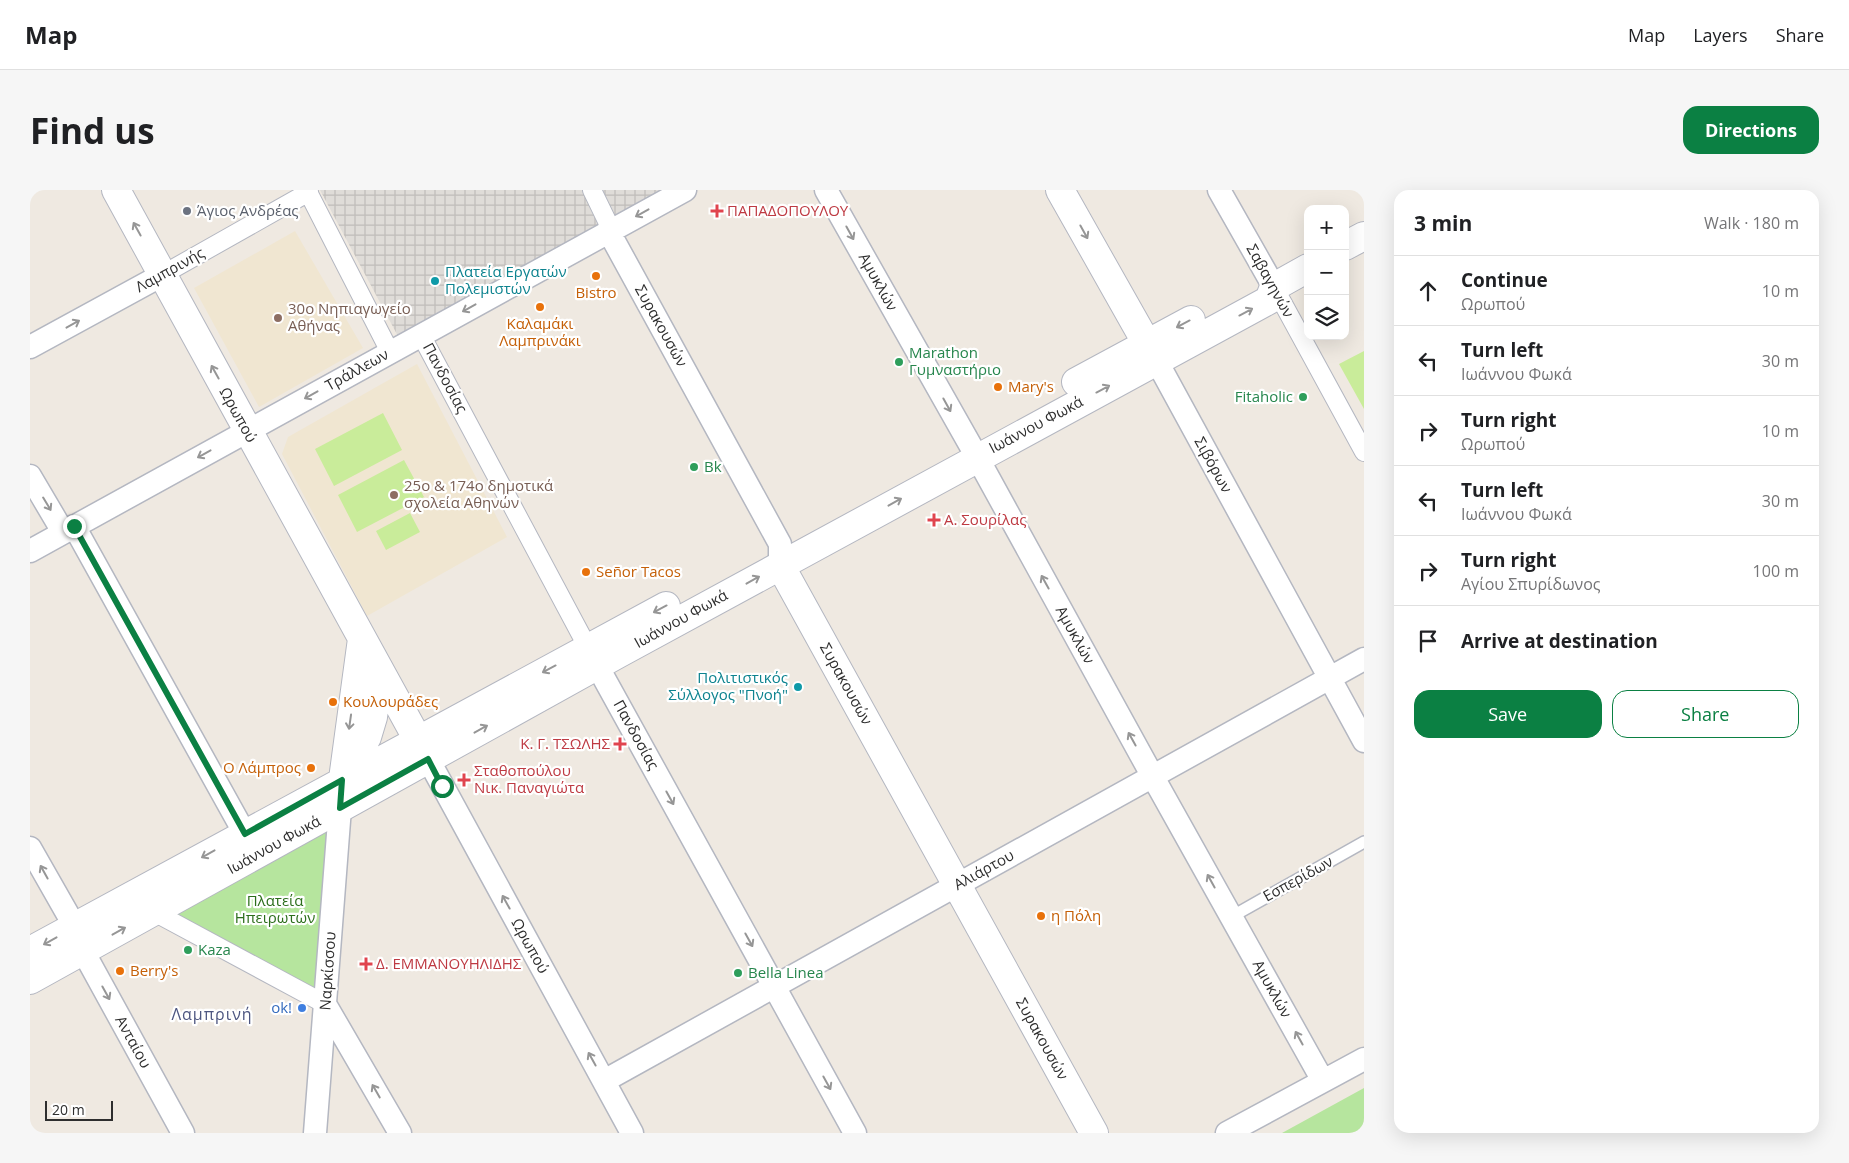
<!DOCTYPE html>
<meta charset="utf-8">
<style>
body{margin:0;font-family:"Open Sans",sans-serif;background:#f6f6f6;color:#202124}
.controls{position:absolute;right:15px;top:15px;display:grid;overflow:hidden;border-radius:10px;box-shadow:0 5px 20px #0002}
.controls button{width:45px;height:45px;display:grid;place-items:center;padding:0;border:0;border-bottom:1px solid #e0e0e0;background:#fff;color:#202124;font:25px sans-serif}
.scale{position:absolute;left:15px;bottom:12px;width:68px;box-sizing:border-box;padding-left:5px;border:2px solid #2e2e2e;border-top:0;font-size:14px;line-height:18px;white-space:nowrap;color:#2e2e2e;-webkit-text-stroke:4px #fff;paint-order:stroke}
.stop{position:absolute;width:15px;height:15px;margin:-11px;border:4px solid #0b8043;border-radius:50%;background:#fff}
.stop.end{background:#0b8043;border-color:#fff;box-shadow:0 1px 5px #0008}
.list{margin:0;padding:0;list-style:none}
h2{display:flex;justify-content:space-between;align-items:center;height:65px;margin:0;padding:0 20px;font-size:21px}
h2 small{font-size:16px;font-weight:400;color:#757577}
.list li{display:grid;grid-template-columns:32px 1fr auto;gap:15px;align-items:center;box-sizing:border-box;height:70px;padding:0 20px;border-top:1px solid #e0e0e0}
.list b{display:block;font-size:19px;white-space:nowrap}
.list p{margin:0;font-size:16px;white-space:nowrap;color:#757577}
.list em{font-size:16px;font-style:normal;color:#757577}
.actions{display:flex;gap:10px;padding:15px 20px}
.actions a{flex:1;padding:11px 0;border:1px solid #0b8043;border-radius:15px;text-align:center;font-size:18px;color:#0b8043}
.actions .main{background:#0b8043;color:#fff}
.icon{flex:none;width:28px;height:28px;fill:none;stroke:currentColor;stroke-width:2;stroke-linecap:round;stroke-linejoin:round}
.map{position:relative;flex:none;width:1334px;height:943px;overflow:hidden;border-radius:15px}
header{display:flex;align-items:center;gap:30px;box-sizing:border-box;height:70px;padding:0 25px;background:#fff;border-bottom:1px solid #e0e0e0}
header strong{font-size:24px}
nav{display:flex;gap:28px;margin-inline-start:auto;font-size:18px}
.intro{display:flex;align-items:center;justify-content:space-between;box-sizing:border-box;height:120px;padding:0 30px}
h1{margin:0;font-size:35px}
.button{padding:12px 22px;border-radius:15px;background:#0b8043;color:#fff;font-size:18px;font-weight:700}
main{display:flex;gap:30px;padding:0 30px}
aside{flex:1;background:#fff;border-radius:15px;box-shadow:0 5px 20px #0002}
.map>svg:first-child{display:block}
</style>
<header>
<strong>Map</strong>
<nav><a>Map</a><a>Layers</a><a>Share</a></nav>
</header>
<div class="intro"><h1>Find us</h1><a class="button">Directions</a></div>
<main>
<div class="map">
<svg width="1334" height="943" viewBox="0 0 1334 943">
<defs>
<pattern id="plaza-grid" width="8" height="8" patternUnits="userSpaceOnUse" patternTransform="scale(1.25)"><rect width="8" height="8" fill="#dfdcd8"/><path d="M0 4h8M4 0v8" fill="none" stroke="#c0bdba"/></pattern>
</defs>
<rect width="100%" height="100%" fill="#efe9e1"/>
<path fill="#f0e6d1" d="M 265,41 L 333,158 L 229,217 L 164,98 Z
M 387,174 L 477,347 L 337,426 L 252,264 L 258,247 Z"/>
<path fill="#b6e59e" d="M 305,626 L 290,804 L 137,720 Z
M 1334,898 L 1334,943 L 1252,943 Z"/>
<path fill="#c9ec9a" d="M 1334,161 L 1334,219 L 1309,174 Z
M 353,223 L 372,260 L 304,296 L 285,259 Z
M 374,270 L 394,307 L 327,342 L 308,305 Z
M 380,323 L 390,342 L 356,360 L 346,341 Z"/>
<path fill="url(#plaza-grid)" d="M 290,0 L 635,0 L 370,150 Z"/>
<g fill="none" stroke-linecap="round" stroke-linejoin="round">
<g stroke="#b4b7c1" stroke-width="14">
<path id="service" d="M 1201,727 L 1334,652"/>
</g>
<g stroke="#b4b7c1" stroke-width="20">
<path id="pedestrian" d="M 277,0 L 360,162
M 562,0 L 577,31 L 579,42
M 132,85 L 279,2
M 1244,97 L 1334,262
M 391,145 L 558,458
M 124,722 L 295,814"/>
</g>
<g stroke="#b4b7c1" stroke-width="25">
<path id="minor" d="M 796,0 L 947,267 L 1123,587 L 1293,891
M 1189,0 L 1244,97
M 579,42 L 750,354 L 750,375
M 0,157 L 132,85
M 1119,157 L 1334,551
M 0,286 L 33,342
M 44,336 L 215,644
M 0,361 L 655,0
M 559,461 L 825,943
M 398,569 L 602,943
M 0,658 L 45,737 L 53,761 L 153,943
M 295,814 L 370,943
M 574,891 L 1334,469
M 285,943 L 310,618
M 1197,943 L 1334,869"/>
</g>
<g stroke="#b4b7c1" stroke-width="30">
<path id="tertiary" d="M 86,0 L 388,550
M 1030,0 L 1117,154
M 1315,56 L 1334,46
M 1046,192 L 1161,130
M 750,375 L 1064,943
M 321,576 L 337,547 L 343,527 L 349,479
M 311,604 L 332,449
M 0,761 L 636,416
M 0,790 L 588,464 L 1239,110 L 1244,97 L 1278,78"/>
</g>
<use href="#service" stroke="#fff" stroke-width="11"/>
<use href="#pedestrian" stroke="#fff" stroke-width="18"/>
<use href="#minor" stroke="#fff" stroke-width="22"/>
<use href="#tertiary" stroke="#fff" stroke-width="28"/>
</g>
<defs><path id="oneway-shaft" d="M-6 0H5M1.5-3L5.5 0L1.5 3" fill="none" stroke-width="1.6" stroke-linecap="round" stroke-linejoin="round" transform="scale(1.25)"/></defs>
<g stroke="#969696">
<use href="#oneway-shaft" transform="translate(612 23) rotate(151)"/>
<use href="#oneway-shaft" transform="translate(107 39) rotate(-119)"/>
<use href="#oneway-shaft" transform="translate(1054 42) rotate(61)"/>
<use href="#oneway-shaft" transform="translate(820 43) rotate(61)"/>
<use href="#oneway-shaft" transform="translate(439 118) rotate(151)"/>
<use href="#oneway-shaft" transform="translate(1216 122) rotate(-28)"/>
<use href="#oneway-shaft" transform="translate(43 134) rotate(-29)"/>
<use href="#oneway-shaft" transform="translate(1153 134) rotate(152)"/>
<use href="#oneway-shaft" transform="translate(185 182) rotate(-119)"/>
<use href="#oneway-shaft" transform="translate(1073 199) rotate(-28)"/>
<use href="#oneway-shaft" transform="translate(281 205) rotate(151)"/>
<use href="#oneway-shaft" transform="translate(917 215) rotate(61)"/>
<use href="#oneway-shaft" transform="translate(174 264) rotate(151)"/>
<use href="#oneway-shaft" transform="translate(865 312) rotate(-29)"/>
<use href="#oneway-shaft" transform="translate(17 314) rotate(59)"/>
<use href="#oneway-shaft" transform="translate(723 390) rotate(-29)"/>
<use href="#oneway-shaft" transform="translate(1015 392) rotate(-119)"/>
<use href="#oneway-shaft" transform="translate(630 419) rotate(152)"/>
<use href="#oneway-shaft" transform="translate(519 479) rotate(152)"/>
<use href="#oneway-shaft" transform="translate(320 532) rotate(98)"/>
<use href="#oneway-shaft" transform="translate(451 539) rotate(-29)"/>
<use href="#oneway-shaft" transform="translate(1102 549) rotate(-119)"/>
<use href="#oneway-shaft" transform="translate(640 608) rotate(61)"/>
<use href="#oneway-shaft" transform="translate(178 664) rotate(151)"/>
<use href="#oneway-shaft" transform="translate(14 682) rotate(-119)"/>
<use href="#oneway-shaft" transform="translate(1181 691) rotate(-119)"/>
<use href="#oneway-shaft" transform="translate(476 712) rotate(-119)"/>
<use href="#oneway-shaft" transform="translate(89 741) rotate(-29)"/>
<use href="#oneway-shaft" transform="translate(719 750) rotate(61)"/>
<use href="#oneway-shaft" transform="translate(20 751) rotate(151)"/>
<use href="#oneway-shaft" transform="translate(76 803) rotate(61)"/>
<use href="#oneway-shaft" transform="translate(1269 848) rotate(-119)"/>
<use href="#oneway-shaft" transform="translate(562 869) rotate(-119)"/>
<use href="#oneway-shaft" transform="translate(797 893) rotate(61)"/>
<use href="#oneway-shaft" transform="translate(346 901) rotate(-120)"/>
</g>
<g fill="none" stroke-linecap="round" stroke-linejoin="round">
<path stroke="#0b8043" stroke-width="6" d="M 44,336 L 215,644 L 312,590 L 310,618 L 398,569 L 412,596"/>
</g>
<circle fill="#6b7280" stroke="#fff" stroke-width="2" cx="157" cy="21" r="5"/>
<g fill="#e0444e" stroke="#fff" stroke-width="2">
<path d="M684.5 13.5h5v5h5v5h-5v5h-5v-5h-5v-5h5z"/>
<path d="M901.5 322.5h5v5h5v5h-5v5h-5v-5h-5v-5h5z"/>
<path d="M587.5 546.5h5v5h5v5h-5v5h-5v-5h-5v-5h5z"/>
<path d="M431.5 582.5h5v5h5v5h-5v5h-5v-5h-5v-5h5z"/>
<path d="M333.5 766.5h5v5h5v5h-5v5h-5v-5h-5v-5h5z"/>
</g>
<g fill="#e8710a" stroke="#fff" stroke-width="2">
<circle cx="566" cy="86" r="5"/>
<circle cx="510" cy="117" r="5"/>
<circle cx="968" cy="197" r="5"/>
<circle cx="556" cy="382" r="5"/>
<circle cx="303" cy="512" r="5"/>
<circle cx="281" cy="578" r="5"/>
<circle cx="1011" cy="726" r="5"/>
<circle cx="90" cy="781" r="5"/>
</g>
<g fill="#0f9aa8" stroke="#fff" stroke-width="2">
<circle cx="405" cy="91" r="5"/>
<circle cx="768" cy="497" r="5"/>
</g>
<g fill="#8d6e63" stroke="#fff" stroke-width="2">
<circle cx="248" cy="128" r="5"/>
<circle cx="364" cy="305" r="5"/>
</g>
<g fill="#2e9e5b" stroke="#fff" stroke-width="2">
<circle cx="869" cy="172" r="5"/>
<circle cx="1273" cy="207" r="5"/>
<circle cx="664" cy="277" r="5"/>
<circle cx="158" cy="760" r="5"/>
<circle cx="708" cy="783" r="5"/>
</g>
<circle fill="#3f7fe0" stroke="#fff" stroke-width="2" cx="272" cy="818" r="5"/>
<g text-anchor="middle" stroke-width="4.5" stroke-linejoin="round" paint-order="stroke">
<g font-size="15" fill="#5b616d" stroke="#fff" text-anchor="start">
<text x="167" y="26">Άγιος Ανδρέας</text>
</g>
<g font-size="15" fill="#be3a42" stroke="#fff" text-anchor="start">
<text x="697" y="26">ΠΑΠΑΔΟΠΟΥΛΟΥ</text>
<text x="914" y="335">Α. Σουρίλας</text>
<text x="580" y="559" text-anchor="end">Κ. Γ. ΤΣΩΛΗΣ</text>
<text x="444" y="586">Σταθοπούλου<tspan x="444" dy="17">Νικ. Παναγιώτα</tspan></text>
<text x="346" y="779">Δ. ΕΜΜΑΝΟΥΗΛΙΔΗΣ</text>
</g>
<g font-size="15" fill="#2e2e2e" stroke="#fff">
<text transform="translate(140 80) rotate(-29)" y="5">Λαμπρινής</text>
<text transform="translate(1240 91) rotate(61)" y="5">Σαβαγηνών</text>
<text transform="translate(848 92) rotate(61)" y="5">Αμυκλών</text>
<text transform="translate(631 136) rotate(61)" y="5">Συρακουσών</text>
<text transform="translate(327 180) rotate(-29)" y="5">Τράλλεων</text>
<text transform="translate(415 188) rotate(62)" y="5">Πανδοσίας</text>
<text transform="translate(208 225) rotate(61)" y="5">Ωρωπού</text>
<text transform="translate(1006 235) rotate(-28)" y="5">Ιωάννου Φωκά</text>
<text transform="translate(1183 275) rotate(61)" y="5">Σιβόρων</text>
<text transform="translate(651 429) rotate(-29)" y="5">Ιωάννου Φωκά</text>
<text transform="translate(1045 445) rotate(61)" y="5">Αμυκλών</text>
<text transform="translate(816 494) rotate(61)" y="5">Συρακουσών</text>
<text transform="translate(606 545) rotate(61)" y="5">Πανδοσίας</text>
<text transform="translate(244 655) rotate(-29)" y="5">Ιωάννου Φωκά</text>
<text transform="translate(954 680) rotate(-29)" y="5">Αλιάρτου</text>
<text transform="translate(1268 689) rotate(-29)" y="5">Εσπερίδων</text>
<text transform="translate(500 756) rotate(61)" y="5">Ωρωπού</text>
<text transform="translate(298 781) rotate(-86)" y="5">Ναρκίσσου</text>
<text transform="translate(1242 799) rotate(61)" y="5">Αμυκλών</text>
<text transform="translate(1012 849) rotate(61)" y="5">Συρακουσών</text>
<text transform="translate(103 852) rotate(61)" y="5">Ανταίου</text>
</g>
<g font-size="15" fill="#0d838f" stroke="#fff" text-anchor="start">
<text x="415" y="87">Πλατεία Εργατών<tspan x="415" dy="17">Πολεμιστών</tspan></text>
<text x="758" y="493" text-anchor="end">Πολιτιστικός<tspan x="758" dy="17">Σύλλογος "Πνοή"</tspan></text>
</g>
<g font-size="15" fill="#c56008" stroke="#fff" text-anchor="start">
<text x="566" y="108" text-anchor="middle">Bistro</text>
<text x="510" y="139" text-anchor="middle">Καλαμάκι<tspan x="510" dy="17">Λαμπρινάκι</tspan></text>
<text x="978" y="202">Mary's</text>
<text x="566" y="387">Señor Tacos</text>
<text x="313" y="517">Κουλουράδες</text>
<text x="271" y="583" text-anchor="end">Ο Λάμπρος</text>
<text x="1021" y="731">η Πόλη</text>
<text x="100" y="786">Berry's</text>
</g>
<g font-size="15" fill="#785e54" stroke="#fff" text-anchor="start">
<text x="258" y="124">30ο Νηπιαγωγείο<tspan x="258" dy="17">Αθήνας</tspan></text>
<text x="374" y="301">25ο &amp; 174ο δημοτικά<tspan x="374" dy="17">σχολεία Αθηνών</tspan></text>
</g>
<g font-size="15" fill="#27864d" stroke="#fff" text-anchor="start">
<text x="879" y="168">Marathon<tspan x="879" dy="17">Γυμναστήριο</tspan></text>
<text x="1263" y="212" text-anchor="end">Fitaholic</text>
<text x="674" y="282">Bk</text>
<text x="168" y="765">Kaza</text>
<text x="718" y="788">Bella Linea</text>
</g>
<g font-size="15" fill="#2c6e1b" stroke="#fff">
<text x="245" y="716">Πλατεία<tspan x="245" dy="17">Ηπειρωτών</tspan></text>
</g>
<g font-size="15" fill="#366cbe" stroke="#fff" text-anchor="end">
<text x="262" y="823">ok!</text>
</g>
<g font-size="16" letter-spacing="1" fill="#4d5680" stroke="#fff">
<text x="182" y="830">Λαμπρινή</text>
</g>
</g>
</svg>
<div class="controls">
<button>+</button>
<button>−</button>
<button><svg class="icon" aria-label="layers" viewBox="0 0 24 24"><path d="M12 4l9 5-9 5-9-5zM3 14l9 5 9-5"/></svg></button>
</div>
<div class="scale">20 m</div>
<div class="stop" style="left:412px;top:596px"></div>
<div class="stop end" style="left:44px;top:336px"></div>
</div>
<aside>
<h2>3 min<small>Walk · 180 m</small></h2>
<ul class="list">
<li><svg class="icon" aria-label="ahead" viewBox="0 0 24 24"><path d="M12 20V5M6 11l6-6 6 6"/></svg><div><b>Continue</b><p>Ωρωπού</p></div><em>10 m</em></li>
<li><svg class="icon" aria-label="left" viewBox="0 0 24 24"><path d="M17 20v-9H6M10 6l-5 5 5 5"/></svg><div><b>Turn left</b><p>Ιωάννου Φωκά</p></div><em>30 m</em></li>
<li><svg class="icon" aria-label="right" viewBox="0 0 24 24"><path d="M7 20v-9h11M14 6l5 5-5 5"/></svg><div><b>Turn right</b><p>Ωρωπού</p></div><em>10 m</em></li>
<li><svg class="icon" aria-label="left" viewBox="0 0 24 24"><path d="M17 20v-9H6M10 6l-5 5 5 5"/></svg><div><b>Turn left</b><p>Ιωάννου Φωκά</p></div><em>30 m</em></li>
<li><svg class="icon" aria-label="right" viewBox="0 0 24 24"><path d="M7 20v-9h11M14 6l5 5-5 5"/></svg><div><b>Turn right</b><p>Αγίου Σπυρίδωνος</p></div><em>100 m</em></li>
<li><svg class="icon" aria-label="arrive" viewBox="0 0 24 24"><path d="M6 21V4h12l-3 4 3 4H6"/></svg><div><b>Arrive at destination</b></div></li>
</ul>
<div class="actions"><a class="main">Save</a><a>Share</a></div>
</aside>
</main>
